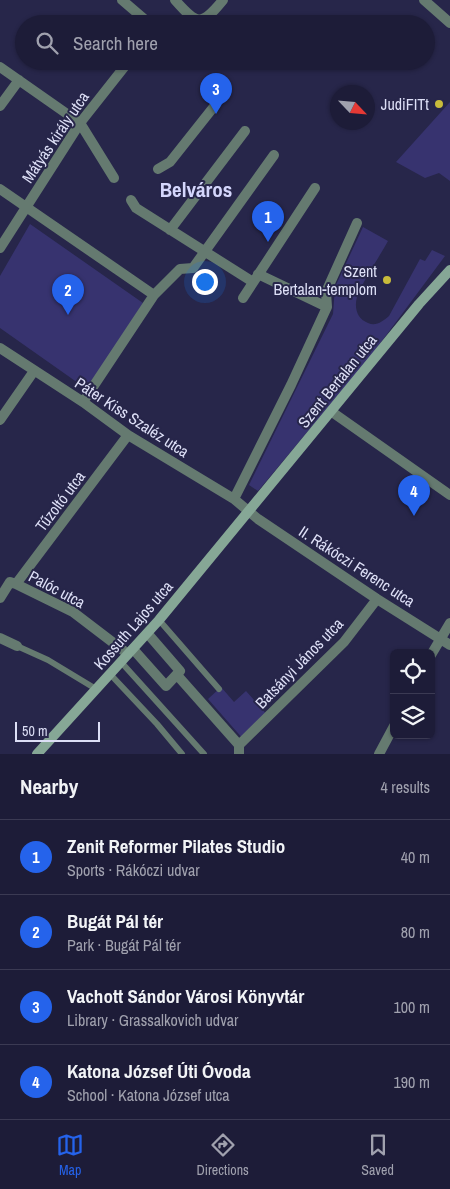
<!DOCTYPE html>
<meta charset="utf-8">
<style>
body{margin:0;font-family:"Archivo Narrow",sans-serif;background:#252540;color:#f1f3f6}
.controls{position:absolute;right:15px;bottom:15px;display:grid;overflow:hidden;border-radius:8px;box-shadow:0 1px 4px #0004}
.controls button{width:45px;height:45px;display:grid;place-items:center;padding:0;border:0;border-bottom:1px solid #3b3a53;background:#1d1c38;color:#f1f3f6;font:25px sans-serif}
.compass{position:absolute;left:330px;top:85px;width:45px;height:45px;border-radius:50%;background:#1d1c38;box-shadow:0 1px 4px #0004;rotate:116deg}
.scale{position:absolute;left:15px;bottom:12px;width:85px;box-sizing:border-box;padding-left:5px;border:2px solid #dddff6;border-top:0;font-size:14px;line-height:18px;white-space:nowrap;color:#dddff6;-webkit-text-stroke:4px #27264a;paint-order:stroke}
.you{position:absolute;left:204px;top:281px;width:18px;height:18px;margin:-12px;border:4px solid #fff;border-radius:50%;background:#1a73e8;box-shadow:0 0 0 8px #1a73e833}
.badge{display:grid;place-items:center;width:32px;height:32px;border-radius:50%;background:#2563eb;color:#fff;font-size:16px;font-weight:700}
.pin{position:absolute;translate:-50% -41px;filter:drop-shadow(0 1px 2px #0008)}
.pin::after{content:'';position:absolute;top:26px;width:18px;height:15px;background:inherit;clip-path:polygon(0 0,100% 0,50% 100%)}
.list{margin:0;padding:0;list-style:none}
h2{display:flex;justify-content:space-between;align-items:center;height:65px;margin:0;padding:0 20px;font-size:21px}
h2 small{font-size:16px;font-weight:400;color:#a0a1ae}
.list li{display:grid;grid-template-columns:32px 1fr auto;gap:15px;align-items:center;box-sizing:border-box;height:75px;padding:0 20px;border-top:1px solid #3b3a53}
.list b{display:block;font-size:19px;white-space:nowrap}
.list p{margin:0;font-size:16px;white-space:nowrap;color:#a0a1ae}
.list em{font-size:16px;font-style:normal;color:#a0a1ae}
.icon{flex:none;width:28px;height:28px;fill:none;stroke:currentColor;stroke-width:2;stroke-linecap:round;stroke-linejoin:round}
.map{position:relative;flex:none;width:450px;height:754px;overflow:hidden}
.search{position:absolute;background:#1d1c38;box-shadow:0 1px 4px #0004;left:15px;right:15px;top:15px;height:55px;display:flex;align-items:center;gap:12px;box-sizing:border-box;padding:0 18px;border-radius:28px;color:#a0a1ae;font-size:19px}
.sheet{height:365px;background:#1d1c38}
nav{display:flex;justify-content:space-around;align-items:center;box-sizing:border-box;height:70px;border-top:1px solid #3b3a53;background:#1d1c38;font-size:14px;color:#a0a1ae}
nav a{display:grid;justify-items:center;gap:2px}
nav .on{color:#2563eb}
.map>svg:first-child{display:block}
</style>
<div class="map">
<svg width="450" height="754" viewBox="0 0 450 754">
<rect width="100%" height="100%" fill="#27264a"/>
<path fill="#37336f" d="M 450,102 L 450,181 L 439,173 L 425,178 L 396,162 Z
M 30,224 L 143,303 L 88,390 L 0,328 L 0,276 Z
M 363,227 L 388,241 C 378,259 364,279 357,297 C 354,308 357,319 368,323 C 376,327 383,321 389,316 L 420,259 L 425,261 L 432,250 L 445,256 L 373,353 L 258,491 L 249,485 L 333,314 L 335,287 Z
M 221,687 L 234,702 L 246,691 L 268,716 L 244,740 L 208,699 Z"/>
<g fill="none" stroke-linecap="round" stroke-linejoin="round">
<path stroke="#657a70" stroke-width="6" d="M 159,620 L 219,689
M 17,646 L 48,660 L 96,689
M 121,662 L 204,754
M 110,674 L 157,724 L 182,754"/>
<path stroke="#657a70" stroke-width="10" d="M 122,0 L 150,24
M 175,0 C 197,25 201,27 223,0
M 424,0 L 450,23
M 0,67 L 80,123 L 114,178
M 0,106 L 19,80
M 158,169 L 170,162 L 216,104
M 0,189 L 154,295 L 83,402
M 131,200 L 136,208 L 253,282
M 170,230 L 245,131
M 0,248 L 80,123 L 129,61
M 258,274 L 327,307
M 154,295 L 180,269 L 193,268 L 274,155
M 243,298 L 315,188
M 0,348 L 83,402 L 128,435 L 234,499 L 258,519 L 377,599 L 450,645
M 332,412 L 450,495
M 0,420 L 34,371
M 234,499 L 291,385 L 327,307 L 326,292 L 357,223
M 16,584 L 128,435
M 0,598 L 10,582 L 16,584 L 73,612 L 128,654
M 0,638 L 17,646
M 133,649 L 166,686 L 180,671 L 148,634
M 431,655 L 450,623
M 177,675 L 239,745 L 239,754
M 239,745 L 344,642 L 377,599
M 379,754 L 394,726"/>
<path stroke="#86a796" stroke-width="10" d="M 37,754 L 159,620 L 419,304 L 450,270"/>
</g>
<g fill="#c8bb3b" stroke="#27264a" stroke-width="2">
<circle cx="439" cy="104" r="5"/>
<circle cx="387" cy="280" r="5"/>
</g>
<g text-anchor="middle" stroke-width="4" stroke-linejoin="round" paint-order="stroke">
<g font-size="16" fill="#dddff6" stroke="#27264a" text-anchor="end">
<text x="429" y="110">JudiFITt</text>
<text x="377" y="277">Szent<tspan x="377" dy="18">Bertalan-templom</tspan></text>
</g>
<g font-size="16" fill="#dddff6" stroke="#27264a">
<text transform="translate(55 137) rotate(-56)" y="6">Mátyás király utca</text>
<text transform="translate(337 381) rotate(-51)" y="6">Szent Bertalan utca</text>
<text transform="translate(132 417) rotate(33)" y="6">Páter Kiss Szaléz utca</text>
<text transform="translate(60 501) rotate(-53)" y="6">Tűzoltó utca</text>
<text transform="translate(357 566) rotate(33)" y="6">II. Rákóczi Ferenc utca</text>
<text transform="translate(57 589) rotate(28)" y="6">Palóc utca</text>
<text transform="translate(133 625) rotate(-49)" y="6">Kossuth Lajos utca</text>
<text transform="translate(299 663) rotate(-46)" y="6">Batsányi János utca</text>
</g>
<g font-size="21" font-weight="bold" fill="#d4d6fc" stroke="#27264a">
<text x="196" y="197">Belváros</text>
</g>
</g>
</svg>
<div class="controls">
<button><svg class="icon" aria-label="locate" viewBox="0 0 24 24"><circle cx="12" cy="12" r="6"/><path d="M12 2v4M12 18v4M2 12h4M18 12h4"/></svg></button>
<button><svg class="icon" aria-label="layers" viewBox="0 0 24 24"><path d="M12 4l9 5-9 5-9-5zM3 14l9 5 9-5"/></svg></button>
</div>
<svg class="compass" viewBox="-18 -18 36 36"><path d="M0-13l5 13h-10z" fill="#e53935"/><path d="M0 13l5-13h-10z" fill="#a0a1ae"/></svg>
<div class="scale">50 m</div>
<div class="you"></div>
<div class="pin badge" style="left:268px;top:242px">1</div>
<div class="pin badge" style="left:68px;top:315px">2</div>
<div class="pin badge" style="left:216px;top:114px">3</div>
<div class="pin badge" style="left:414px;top:516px">4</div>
<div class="search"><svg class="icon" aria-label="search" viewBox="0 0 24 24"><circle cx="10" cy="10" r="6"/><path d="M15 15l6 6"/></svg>Search here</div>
</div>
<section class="sheet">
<h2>Nearby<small>4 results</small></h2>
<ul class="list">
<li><span class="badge">1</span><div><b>Zenit Reformer Pilates Studio</b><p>Sports · Rákóczi udvar</p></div><em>40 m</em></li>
<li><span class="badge">2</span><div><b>Bugát Pál tér</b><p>Park · Bugát Pál tér</p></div><em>80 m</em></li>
<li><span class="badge">3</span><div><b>Vachott Sándor Városi Könyvtár</b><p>Library · Grassalkovich udvar</p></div><em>100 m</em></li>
<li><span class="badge">4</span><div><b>Katona József Úti Óvoda</b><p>School · Katona József utca</p></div><em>190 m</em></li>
</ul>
</section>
<nav>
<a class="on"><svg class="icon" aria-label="map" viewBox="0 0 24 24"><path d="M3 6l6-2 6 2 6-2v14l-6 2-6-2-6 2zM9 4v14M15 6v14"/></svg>Map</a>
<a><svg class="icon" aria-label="directions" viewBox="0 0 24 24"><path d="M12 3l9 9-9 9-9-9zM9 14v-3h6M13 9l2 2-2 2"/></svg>Directions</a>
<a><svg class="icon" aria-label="saved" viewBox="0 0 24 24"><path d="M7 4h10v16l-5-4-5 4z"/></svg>Saved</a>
</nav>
